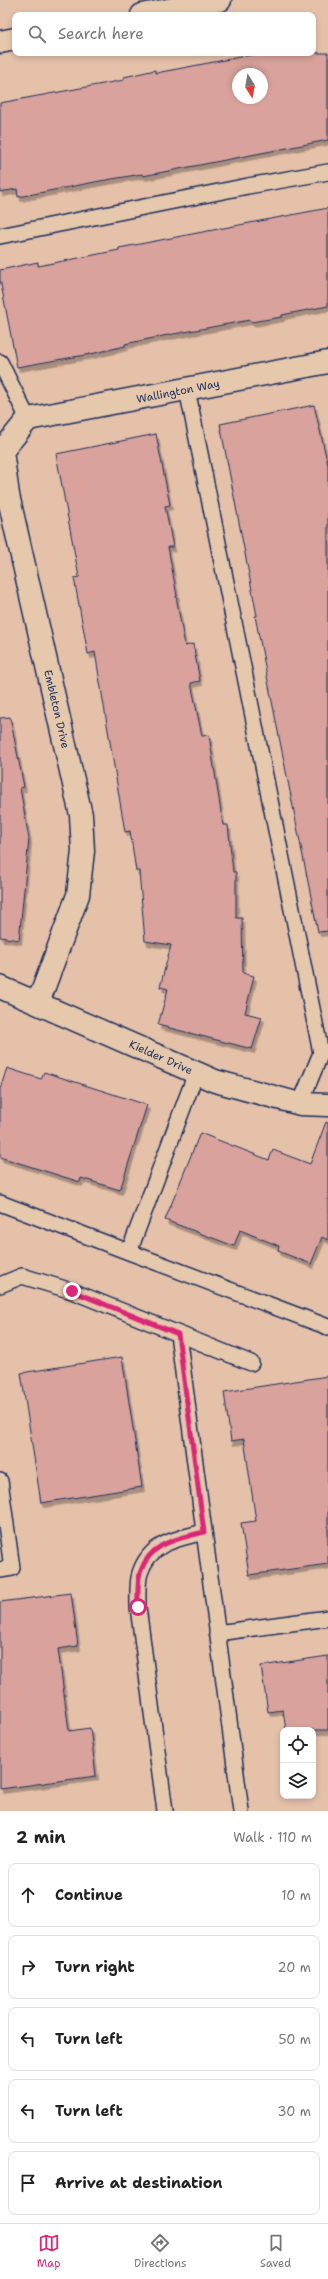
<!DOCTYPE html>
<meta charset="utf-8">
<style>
body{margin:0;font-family:"Shantell Sans",sans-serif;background:#f6f6f6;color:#222}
.controls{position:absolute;right:12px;bottom:12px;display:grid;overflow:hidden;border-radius:8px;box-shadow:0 2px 6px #0003}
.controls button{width:36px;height:36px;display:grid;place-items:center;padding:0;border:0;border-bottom:1px solid #e0e0e0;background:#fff;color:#222;font:20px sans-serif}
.compass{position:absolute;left:232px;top:68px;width:36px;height:36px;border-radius:50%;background:#fff;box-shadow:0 2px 6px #0003;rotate:169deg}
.stop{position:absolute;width:12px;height:12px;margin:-9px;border:3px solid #db2777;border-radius:50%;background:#fff}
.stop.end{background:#db2777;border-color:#fff;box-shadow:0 1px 4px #0008}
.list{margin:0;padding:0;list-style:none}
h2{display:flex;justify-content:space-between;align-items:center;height:52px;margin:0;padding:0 16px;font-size:17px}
h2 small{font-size:13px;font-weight:400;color:#767676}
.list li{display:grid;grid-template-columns:26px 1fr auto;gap:12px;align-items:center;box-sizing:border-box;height:64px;margin:0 8px 8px;padding:0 8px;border:1px solid #e0e0e0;border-radius:8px}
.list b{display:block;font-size:15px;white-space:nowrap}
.list em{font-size:13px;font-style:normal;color:#767676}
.icon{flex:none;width:22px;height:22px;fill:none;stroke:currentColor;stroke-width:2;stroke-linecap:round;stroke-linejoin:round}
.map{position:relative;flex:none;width:328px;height:1811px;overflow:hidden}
.search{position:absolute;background:#fff;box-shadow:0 2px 6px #0003;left:12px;right:12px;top:12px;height:44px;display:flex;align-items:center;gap:10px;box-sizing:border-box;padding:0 14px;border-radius:8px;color:#767676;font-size:15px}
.sheet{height:412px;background:#fff}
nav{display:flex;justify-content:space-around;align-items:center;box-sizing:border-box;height:56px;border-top:1px solid #e0e0e0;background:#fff;font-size:11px;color:#767676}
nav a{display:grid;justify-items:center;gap:2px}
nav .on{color:#db2777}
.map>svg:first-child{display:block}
</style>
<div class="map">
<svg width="328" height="1811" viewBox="0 0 328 1811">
<defs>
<filter id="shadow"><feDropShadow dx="2.5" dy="4.5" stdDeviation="0" flood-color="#0004"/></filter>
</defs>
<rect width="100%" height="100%" fill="#e5c1aa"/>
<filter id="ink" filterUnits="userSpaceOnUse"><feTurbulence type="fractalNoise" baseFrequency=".025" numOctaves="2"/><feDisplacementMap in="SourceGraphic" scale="8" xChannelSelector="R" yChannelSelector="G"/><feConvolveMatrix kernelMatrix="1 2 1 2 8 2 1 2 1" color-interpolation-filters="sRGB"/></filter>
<g filter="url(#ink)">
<path fill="#d9a29c" stroke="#1b2f5e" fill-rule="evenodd" filter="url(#shadow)" d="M 261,53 L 328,53 L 328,140 L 143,176 L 142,174 L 100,181 L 18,197 L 17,189 L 0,192 L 0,103 L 124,80 L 124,77 L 155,70 L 156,73 ZM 238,74 L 262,74 L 262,98 L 238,98 Z
M 328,208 L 328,306 L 282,315 L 282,317 L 251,322 L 250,320 L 163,336 L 125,344 L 125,346 L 91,354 L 17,367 L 0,279 L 0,270 L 38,262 L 38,266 L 119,250 L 119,248 Z
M 314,405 L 328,465 L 328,931 L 318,932 L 255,616 L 257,616 L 220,424 Z
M 156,434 L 170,505 L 165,506 L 173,547 L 168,547 L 177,596 L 176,596 L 185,646 L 193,644 L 200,681 L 191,683 L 202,736 L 209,735 L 223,825 L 228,825 L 233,872 L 236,872 L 236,918 L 242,918 L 243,973 L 254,976 L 245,1013 L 262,1017 L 252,1049 L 158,1025 L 168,989 L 160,987 L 171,945 L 145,941 L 139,871 L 136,871 L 130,831 L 125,832 L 95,652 L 88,654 L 74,578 L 79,577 L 56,454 Z
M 10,717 L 24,787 L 20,788 L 29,839 L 19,940 L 0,937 L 0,718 Z
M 7,1068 L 41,1079 L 44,1072 L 147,1105 L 120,1190 L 81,1178 L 80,1182 L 0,1157 L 0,1089 Z
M 326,1122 L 328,1123 L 328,1240 L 322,1237 L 311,1264 L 278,1251 L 279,1246 L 240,1230 L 234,1246 L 165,1220 L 200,1133 L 269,1160 L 273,1150 L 310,1164 Z
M 122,1357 L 142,1487 L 41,1503 L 21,1373 Z
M 328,1376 L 328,1564 L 249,1575 L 241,1523 L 256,1521 L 244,1439 L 231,1441 L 224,1392 Z
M 71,1593 L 78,1646 L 58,1649 L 69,1731 L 90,1728 L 96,1776 L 0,1789 L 0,1602 Z
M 328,1656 L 328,1730 L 286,1730 L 283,1710 L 268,1712 L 261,1666 Z"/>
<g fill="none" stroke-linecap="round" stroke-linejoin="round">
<g stroke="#1b2f5e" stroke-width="18">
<path id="service" d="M 0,236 L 248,186 L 328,172
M 0,362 L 28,419
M 187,389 L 321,1053 L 300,1104
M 196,1073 L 129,1252 L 328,1327
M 0,1203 L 129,1252
M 0,1285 L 22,1276 L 72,1291 L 251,1363
M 178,1334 L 241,1811
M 0,1481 L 12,1568 L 0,1570
M 217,1633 L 328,1618
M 165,1811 L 138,1607 C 138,1596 137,1583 140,1573 C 150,1542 177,1539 204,1532"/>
</g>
<g stroke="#1b2f5e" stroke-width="25">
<path id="minor" d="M 142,15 L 220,0
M 0,42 L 15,39
M 0,987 L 215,1081 L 300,1104 L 328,1105
M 38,1003 L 78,895 L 83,851 L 81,815 L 8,495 L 2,451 L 28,419 L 328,362"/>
</g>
<use href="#service" stroke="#e6c8ad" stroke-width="15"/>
<use href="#minor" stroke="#e6c8ad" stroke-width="22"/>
</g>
</g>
<g fill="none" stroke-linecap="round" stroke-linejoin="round" filter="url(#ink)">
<path stroke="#db2777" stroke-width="5" d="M 72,1291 L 178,1334 L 204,1532 C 177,1539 150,1542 140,1573 C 137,1583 138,1596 138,1607"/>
</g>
<g text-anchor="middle" stroke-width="3" stroke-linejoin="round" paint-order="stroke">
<g font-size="11" fill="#1b2f5e" stroke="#e6c8ad">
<text transform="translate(178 391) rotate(-11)" y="4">Wallington Way</text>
<text transform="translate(57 709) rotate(77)" y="4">Embleton Drive</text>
<text transform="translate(161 1057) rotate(24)" y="4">Kielder Drive</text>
</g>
</g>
</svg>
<div class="controls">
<button><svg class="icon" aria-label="locate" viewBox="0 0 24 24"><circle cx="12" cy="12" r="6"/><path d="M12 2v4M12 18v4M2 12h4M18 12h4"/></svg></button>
<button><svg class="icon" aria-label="layers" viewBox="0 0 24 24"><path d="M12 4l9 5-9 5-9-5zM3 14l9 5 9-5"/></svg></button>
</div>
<svg class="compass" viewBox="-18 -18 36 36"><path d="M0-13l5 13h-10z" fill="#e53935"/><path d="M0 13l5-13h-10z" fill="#767676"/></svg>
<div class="stop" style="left:138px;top:1607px"></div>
<div class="stop end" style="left:72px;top:1291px"></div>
<div class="search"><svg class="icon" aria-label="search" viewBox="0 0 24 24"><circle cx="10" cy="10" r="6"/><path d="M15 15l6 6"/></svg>Search here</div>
</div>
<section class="sheet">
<h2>2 min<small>Walk · 110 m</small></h2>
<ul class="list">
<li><svg class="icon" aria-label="ahead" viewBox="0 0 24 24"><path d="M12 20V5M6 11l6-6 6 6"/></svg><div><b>Continue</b></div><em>10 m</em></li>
<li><svg class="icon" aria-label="right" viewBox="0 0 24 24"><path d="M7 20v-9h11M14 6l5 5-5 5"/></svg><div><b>Turn right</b></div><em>20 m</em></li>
<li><svg class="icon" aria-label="left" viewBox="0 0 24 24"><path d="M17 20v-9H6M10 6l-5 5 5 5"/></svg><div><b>Turn left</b></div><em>50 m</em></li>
<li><svg class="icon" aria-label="left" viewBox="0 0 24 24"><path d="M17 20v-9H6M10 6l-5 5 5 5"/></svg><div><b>Turn left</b></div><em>30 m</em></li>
<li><svg class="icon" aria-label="arrive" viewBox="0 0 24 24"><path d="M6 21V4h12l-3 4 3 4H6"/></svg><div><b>Arrive at destination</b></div></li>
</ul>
</section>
<nav>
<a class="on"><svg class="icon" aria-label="map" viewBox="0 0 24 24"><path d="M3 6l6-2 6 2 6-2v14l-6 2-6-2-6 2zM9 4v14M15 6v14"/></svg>Map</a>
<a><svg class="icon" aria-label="directions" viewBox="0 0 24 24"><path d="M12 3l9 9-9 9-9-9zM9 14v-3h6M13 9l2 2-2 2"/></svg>Directions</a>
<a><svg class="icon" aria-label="saved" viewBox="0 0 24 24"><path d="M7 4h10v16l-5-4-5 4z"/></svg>Saved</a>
</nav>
